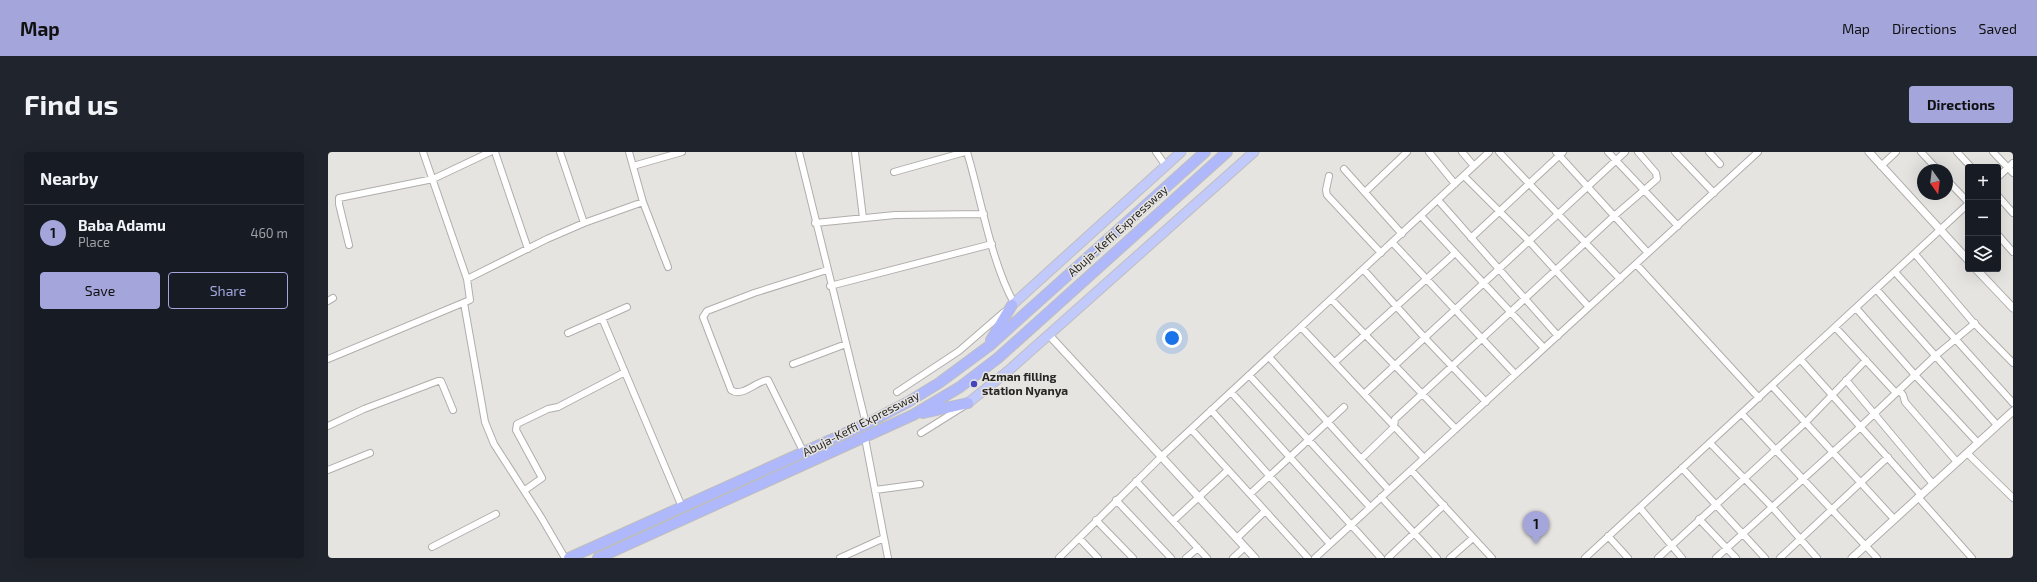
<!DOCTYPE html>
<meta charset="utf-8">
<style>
body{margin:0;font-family:"Exo 2",sans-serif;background:#20242c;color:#f1f3f6}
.controls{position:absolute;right:12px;top:12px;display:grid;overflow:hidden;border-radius:4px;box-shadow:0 4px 16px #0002}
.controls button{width:36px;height:36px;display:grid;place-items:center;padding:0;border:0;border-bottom:1px solid #363941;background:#171b24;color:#f1f3f6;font:20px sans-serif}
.compass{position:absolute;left:1589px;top:12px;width:36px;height:36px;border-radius:50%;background:#171b24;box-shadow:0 4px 16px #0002;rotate:166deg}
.you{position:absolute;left:844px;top:186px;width:14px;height:14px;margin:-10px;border:3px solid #fff;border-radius:50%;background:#1a73e8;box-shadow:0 0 0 6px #1a73e833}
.badge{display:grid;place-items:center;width:26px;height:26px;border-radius:50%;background:#a3a5db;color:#111;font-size:13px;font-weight:700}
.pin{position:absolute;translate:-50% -33px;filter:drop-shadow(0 1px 2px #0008)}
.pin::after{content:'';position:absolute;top:21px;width:14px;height:12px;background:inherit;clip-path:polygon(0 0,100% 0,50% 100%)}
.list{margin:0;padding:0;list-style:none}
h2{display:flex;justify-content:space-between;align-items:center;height:52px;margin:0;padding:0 16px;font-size:17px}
h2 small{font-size:13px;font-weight:400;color:#9ea1a6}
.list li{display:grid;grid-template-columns:26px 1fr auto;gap:12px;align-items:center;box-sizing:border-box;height:56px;padding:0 16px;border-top:1px solid #363941}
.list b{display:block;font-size:15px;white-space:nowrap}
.list p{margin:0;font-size:13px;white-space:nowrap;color:#9ea1a6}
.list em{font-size:13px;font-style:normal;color:#9ea1a6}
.actions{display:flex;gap:8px;padding:12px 16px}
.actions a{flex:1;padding:9px 0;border:1px solid #a3a5db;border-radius:4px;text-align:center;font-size:14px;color:#a3a5db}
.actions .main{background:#a3a5db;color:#111}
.icon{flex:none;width:22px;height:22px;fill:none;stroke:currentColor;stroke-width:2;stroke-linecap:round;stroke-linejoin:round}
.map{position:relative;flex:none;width:1685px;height:406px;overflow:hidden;border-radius:4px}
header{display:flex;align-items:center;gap:24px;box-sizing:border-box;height:56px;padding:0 20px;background:#a3a5db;color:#111}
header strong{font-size:19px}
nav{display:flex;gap:22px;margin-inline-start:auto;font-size:14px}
.intro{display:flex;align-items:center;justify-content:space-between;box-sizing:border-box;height:96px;padding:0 24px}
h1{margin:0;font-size:28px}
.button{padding:10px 18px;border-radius:4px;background:#a3a5db;color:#111;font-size:14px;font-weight:700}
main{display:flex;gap:24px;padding:0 24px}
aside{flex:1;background:#171b24;border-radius:4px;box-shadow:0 4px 16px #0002}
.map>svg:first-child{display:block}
</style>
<header>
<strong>Map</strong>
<nav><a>Map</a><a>Directions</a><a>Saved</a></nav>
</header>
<div class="intro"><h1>Find us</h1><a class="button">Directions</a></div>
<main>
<aside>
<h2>Nearby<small></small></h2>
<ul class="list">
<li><span class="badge">1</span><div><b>Baba Adamu</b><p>Place</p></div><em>460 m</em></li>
</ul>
<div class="actions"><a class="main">Save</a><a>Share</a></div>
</aside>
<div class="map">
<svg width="1685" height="406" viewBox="0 0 1685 406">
<rect width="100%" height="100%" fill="#e6e4e1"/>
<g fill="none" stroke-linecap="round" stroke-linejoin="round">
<g stroke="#b0aeab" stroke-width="8">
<path id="minor" d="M 167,0 L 200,97
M 232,0 L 256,71
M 301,0 L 315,50 L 340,115
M 471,0 L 538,272
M 527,0 L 535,66
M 639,0 C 653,46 663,110 686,151
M 828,0 L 838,14
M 1101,0 L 1127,32
M 1134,0 L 1146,14
M 1171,0 L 1292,127
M 1228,0 L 1320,101
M 1280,0 L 1350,74
M 1347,0 L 1386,41
M 1381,0 L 1392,12
M 1593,0 L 1610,18
M 1629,0 L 1643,15
M 1665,0 L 1685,21
M 305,14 L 354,0
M 1553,14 L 1568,0
M 1016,17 L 1074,82
M 566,20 L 637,0
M 1001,24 L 998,38 L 999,43 L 1053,101
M 1136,24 L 1200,88 L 1261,155
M 1670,25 L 1685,11
M 1619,28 L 1640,50
M 1037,40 L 1079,0
M 1670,44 L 1685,61
M 1110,48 L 1230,184
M 1093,64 L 1216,196
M 487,71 L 567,63 L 656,62
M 1670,83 L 1685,100
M 1143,86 L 1235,0
M 1064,90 L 1187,222
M 21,93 L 11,52 L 11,46 L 105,27 L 162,0
M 1587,102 L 1644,169 L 1685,211
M 1308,112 L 1431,246
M 1035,117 L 1096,185 L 1158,250
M 1567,120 L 1685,251
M 139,127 L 219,87 L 256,71 L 315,50
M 502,134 L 664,92
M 1548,137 L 1669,273
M 1003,147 L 1128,277
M 0,149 L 5,146
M 136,151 L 157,270 L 166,292 L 213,365 L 237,406
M 1528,156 L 1587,223 L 1650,291
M 274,166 L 354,355
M 973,175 L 1096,306
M 1507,175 L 1568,241
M 240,181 L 299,155
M 941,205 L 1061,338
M 0,207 L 142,148 L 139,127 L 95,0
M 1472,207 L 1593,343
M 1007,210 L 1127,101
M 465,212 L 518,192
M 921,223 L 1042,355
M 1518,228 L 1605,332
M 1444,234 L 1566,367
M 1571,238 L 1575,243 L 1577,250 L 1629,310
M 569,240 L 631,199 L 676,160
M 903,240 L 1053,406
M 1036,242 L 1297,0
M 883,258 L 1002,392
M 1414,262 L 1549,406
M 0,274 L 36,257 L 110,229 L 113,229 L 125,258
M 863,277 L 980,406
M 593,281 L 636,254
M 537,286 L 560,406
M 1382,291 L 1444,355 L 1489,406
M 476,301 L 440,228 C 428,229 414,246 403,238 L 375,165 L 379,159 L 426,141 L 499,118
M 1639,301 L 1685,346
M 1033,307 L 1066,275 L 1067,267 L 1286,64 L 1329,27 L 1328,21 L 1310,0
M 1354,316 L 1437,406
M 0,318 L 42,301
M 1083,318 L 1164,406
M 808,329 L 879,406
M 197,338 L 214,326 L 188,278 L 189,272 L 220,257 L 230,255 L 297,220
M 547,338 L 592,332
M 922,342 L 1016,255
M 1053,345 L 1109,406
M 1590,345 L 1644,406
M 788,348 L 843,406
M 1312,356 L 1354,406
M 1371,367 L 1408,406
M 768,368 L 805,406
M 845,369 L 900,318
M 1280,384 L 1300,406
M 751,386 L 770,406
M 909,386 L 937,359
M 104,395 L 168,362
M 512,406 L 556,386
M 731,406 L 834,304 L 1161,0
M 858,406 L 870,396
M 905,406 L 917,395
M 987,406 L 1430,0
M 1060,406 L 1116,353
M 1122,406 L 1145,386
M 1257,406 L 1640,52
M 1330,406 L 1478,270 L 1538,208
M 1388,406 L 1527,280 L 1606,205 L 1647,171
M 1452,406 L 1560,305"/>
</g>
<g stroke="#b0aeab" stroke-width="9">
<path id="tertiary" d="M 1541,0 L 1640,108
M 1648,117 L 1685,156
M 721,183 L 927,406
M 1524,406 L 1685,259"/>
</g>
<g stroke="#bebebe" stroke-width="11">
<path id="primary" d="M 684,153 L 853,0
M 640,251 L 680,219 L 926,0"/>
</g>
<g stroke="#bebebe" stroke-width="12">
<path id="trunk" d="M 663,188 L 684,153
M 595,261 L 640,251
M 241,406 L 538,272 L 580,250 L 611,231 L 661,194 L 877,0
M 270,406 L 585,263 L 632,235 L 670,206 L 899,0"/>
</g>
<use href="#minor" stroke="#fff" stroke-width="6"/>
<use href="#tertiary" stroke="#fff" stroke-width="7"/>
<use href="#primary" stroke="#c2cafb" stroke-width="9"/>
<use href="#trunk" stroke="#aeb8fa" stroke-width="10"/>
</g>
<circle fill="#4445bb" stroke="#e6e4e1" stroke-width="1.5" cx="646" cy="232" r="4"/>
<g text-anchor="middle" stroke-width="3" stroke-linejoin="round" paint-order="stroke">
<g font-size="12" fill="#282726" stroke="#e6e4e1">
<text transform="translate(790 79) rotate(-42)" y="4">Abuja-Keffi Expressway</text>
<text transform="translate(533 272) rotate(-27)" y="4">Abuja-Keffi Expressway</text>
</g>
<g font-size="12" font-weight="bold" fill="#282726" stroke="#e6e4e1" text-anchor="start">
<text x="654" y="229">Azman filling<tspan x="654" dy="14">station Nyanya</tspan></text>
</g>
</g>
</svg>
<div class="controls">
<button>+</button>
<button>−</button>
<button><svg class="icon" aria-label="layers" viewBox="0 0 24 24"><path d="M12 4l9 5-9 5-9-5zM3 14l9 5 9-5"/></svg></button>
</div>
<svg class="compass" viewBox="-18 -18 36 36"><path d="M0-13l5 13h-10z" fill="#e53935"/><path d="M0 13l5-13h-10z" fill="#9ea1a6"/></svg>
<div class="you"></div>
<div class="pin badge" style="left:1208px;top:392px">1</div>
</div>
</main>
